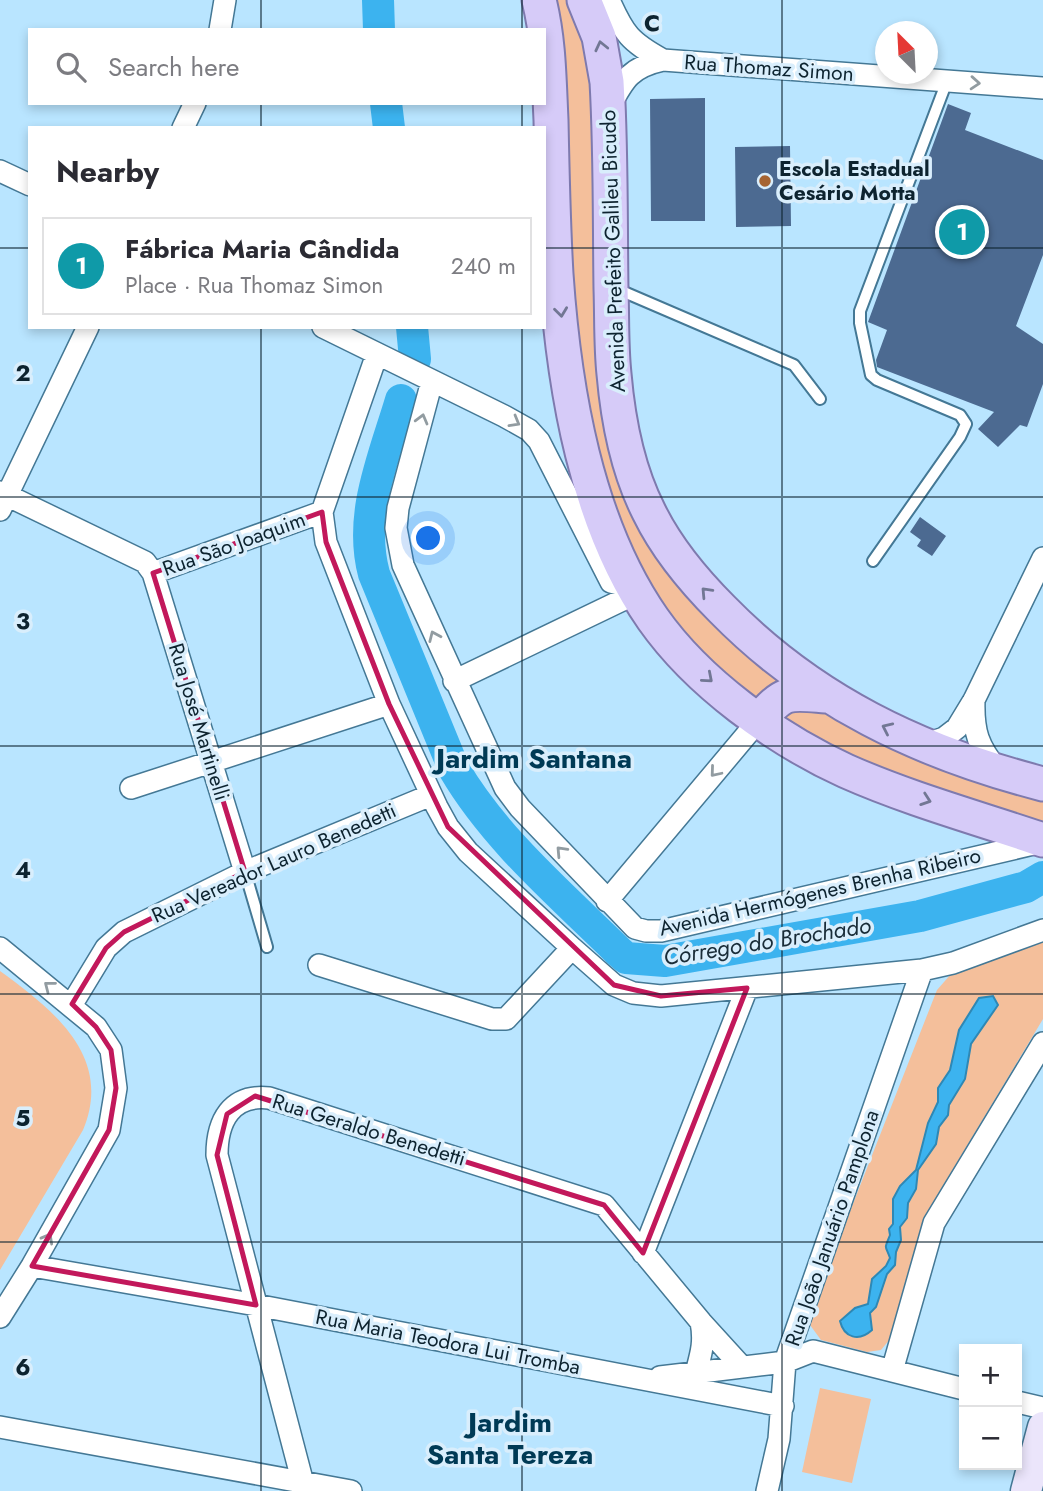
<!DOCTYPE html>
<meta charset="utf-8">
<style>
body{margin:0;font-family:Jost,sans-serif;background:#f7f7f7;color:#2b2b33}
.controls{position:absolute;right:21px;bottom:21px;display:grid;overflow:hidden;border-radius:0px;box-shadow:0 4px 10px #0003}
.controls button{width:63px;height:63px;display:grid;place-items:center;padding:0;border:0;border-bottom:2px solid #e1e1e2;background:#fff;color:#2b2b33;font:35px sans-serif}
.compass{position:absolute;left:875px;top:21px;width:63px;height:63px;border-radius:50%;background:#fff;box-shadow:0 4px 10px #0003;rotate:336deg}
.you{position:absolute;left:429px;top:539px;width:24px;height:24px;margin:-18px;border:5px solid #fff;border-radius:50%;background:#1a73e8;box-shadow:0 0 0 10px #1a73e833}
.badge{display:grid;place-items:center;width:46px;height:46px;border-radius:50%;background:#111827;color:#fff;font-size:23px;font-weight:700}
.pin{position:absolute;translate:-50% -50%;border:4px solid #fff;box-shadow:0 2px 7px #0006}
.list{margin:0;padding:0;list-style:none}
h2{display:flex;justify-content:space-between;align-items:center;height:91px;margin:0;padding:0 28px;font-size:30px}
h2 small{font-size:23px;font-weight:400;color:#7c7c81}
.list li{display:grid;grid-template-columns:46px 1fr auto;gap:21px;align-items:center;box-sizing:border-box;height:98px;margin:0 14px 14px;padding:0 14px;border:2px solid #e1e1e2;border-radius:0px}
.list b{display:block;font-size:26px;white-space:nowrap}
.list p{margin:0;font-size:23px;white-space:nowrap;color:#7c7c81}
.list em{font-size:23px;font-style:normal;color:#7c7c81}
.icon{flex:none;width:38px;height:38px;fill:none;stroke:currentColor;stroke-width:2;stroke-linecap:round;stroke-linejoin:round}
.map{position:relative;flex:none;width:1043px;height:1491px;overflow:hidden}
.search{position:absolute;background:#fff;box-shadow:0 4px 10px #0003;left:28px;top:28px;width:518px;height:77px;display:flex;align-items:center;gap:18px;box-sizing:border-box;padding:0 24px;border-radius:0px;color:#7c7c81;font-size:26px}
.panel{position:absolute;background:#fff;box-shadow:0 4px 10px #0003;left:28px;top:126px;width:518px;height:203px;border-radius:0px}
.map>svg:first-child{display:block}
</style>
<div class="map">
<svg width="1043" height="1491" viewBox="0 0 1043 1491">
<rect width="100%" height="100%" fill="#b9e5ff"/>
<path fill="#f4bf9b" d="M 550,0 L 570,0 L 583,34 L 594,90 L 592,157 L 597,350 L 706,614 L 1043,796 L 1043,833 L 804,740 L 693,649 L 642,575 L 617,521 L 578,393 Z
M 1043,941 L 1043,1019 L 926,1214 L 890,1339 L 881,1350 L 867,1352 L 821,1340 L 810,1325 L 814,1303 L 937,990 L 951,974 Z
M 0,971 C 52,1009 114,1056 83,1130 L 0,1270 Z
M 820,1388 L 871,1399 L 852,1483 L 802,1472 Z"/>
<path fill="#3cb3ef" stroke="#2e88b5" stroke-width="2" d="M 993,996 L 998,1005 L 971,1044 L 965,1079 L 949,1105 L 948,1115 L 939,1127 L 936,1144 L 918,1170 L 916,1189 L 908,1203 L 907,1218 L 900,1227 L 901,1240 L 896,1252 L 895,1265 L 887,1274 L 876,1307 L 870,1313 L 872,1330 C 859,1342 844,1338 840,1321 L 855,1308 L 868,1304 L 872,1279 L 886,1266 L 890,1258 C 885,1244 884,1250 890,1235 L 889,1229 L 893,1224 L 893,1199 L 900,1186 L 916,1170 L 928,1123 L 938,1102 L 938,1088 L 950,1070 L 959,1030 L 979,998 Z"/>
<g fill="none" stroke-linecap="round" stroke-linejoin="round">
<path stroke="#3cb3ef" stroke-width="32" d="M 378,0 L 379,30
M 386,103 L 389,128
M 412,327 L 415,359
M 401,400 C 384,457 358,515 374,574 L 454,769 C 495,839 560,894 618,951 L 626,958 L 665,961 L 920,916 L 1026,887 L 1043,877"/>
</g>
<path fill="#4c6a91" d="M 705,98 L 705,221 L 651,221 L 650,99 Z
M 948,104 L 971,113 L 965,130 L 1043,160 L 1043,255 L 1016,326 L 1043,344 L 1043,384 L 1027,427 L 1020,425 L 998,447 L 978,429 L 994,412 L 877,367 L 876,360 L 887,330 L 868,322 Z
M 790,146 L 791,226 L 736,227 L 735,147 Z
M 920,517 L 946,536 L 932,556 L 917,546 L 921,540 L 910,532 Z"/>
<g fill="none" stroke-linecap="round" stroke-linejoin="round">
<g stroke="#447895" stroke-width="14">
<path id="lane" d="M 617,289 L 794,365 L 820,399
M 873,561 L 960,437 L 966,424 L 960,415 L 877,380 L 871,375 L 860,323 L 860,311 L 947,81
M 245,872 L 267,947"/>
</g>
<g stroke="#447895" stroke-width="24">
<path id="street" d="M 609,0 C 624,34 630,42 663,60
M 220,30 L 225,0
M 610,106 C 624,79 631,67 663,60 L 1043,88
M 183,128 L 195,103
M 0,171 L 30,185
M 323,327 L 504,416 L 529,430 L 539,441 L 611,582 L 634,588
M 377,354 L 322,512 L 326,542 L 389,704 L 437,807 L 448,827 L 468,852 L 572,948 L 614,985 L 633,993 L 661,996 L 922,970 L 953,963 L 1043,930
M 432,381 L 398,508 L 396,528 L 403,565 L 505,788 L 520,808 L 635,928 L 646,931 L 661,931 L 1042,842
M 0,492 L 145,562 L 153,573 L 245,872
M 0,510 L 88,327
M 153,573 L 322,512
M 454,681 L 637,593
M 974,700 C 973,732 978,746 998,771
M 924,745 L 944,738 L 957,728 L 974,700 L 1043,558
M 131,788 L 389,704
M 607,901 L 759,720
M 0,948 L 96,1027 L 111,1050 L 116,1088 L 109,1130 L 32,1266 L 0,1317
M 319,965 L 492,1019 L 506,1019 L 572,948
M 72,1004 L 106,948 L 124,932 L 245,872 L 431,795
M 643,1253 L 747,988
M 32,1266 L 256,1305 L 783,1406
M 892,1371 L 934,1223 L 1043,1043
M 660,1377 L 785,1362 L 813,1351 L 964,1389
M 700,1384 L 696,1373 C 701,1354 705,1342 701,1322
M 1017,1402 L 1043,1408
M 0,1427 L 351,1491
M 305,1491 L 217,1155 C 217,1121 231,1094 269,1098 L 604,1205 L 701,1322 L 742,1367
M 767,1491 L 779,1439 L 785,1362 L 922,970"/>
</g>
<g stroke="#447895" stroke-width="33">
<path id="secondary" d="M 1026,1491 L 1043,1427"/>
</g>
<g stroke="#7e7aae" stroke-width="37">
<path id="primary" d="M 539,0 C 549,40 549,79 551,120 C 552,171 553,223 556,274 C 564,389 586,523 653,619 C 698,683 776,739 846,771 C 909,799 978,818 1043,840
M 584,0 L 599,37 L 607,82 C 611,151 610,220 611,289 C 612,317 611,346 614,374 C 618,420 628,471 649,512 C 667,549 693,580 722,609 C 812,701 919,752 1043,784
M 759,720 C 785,690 788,693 826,696"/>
</g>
<use href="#lane" stroke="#fff" stroke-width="10"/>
<use href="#street" stroke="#fff" stroke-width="21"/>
<use href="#secondary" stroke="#ebe5fb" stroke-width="30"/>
<use href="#primary" stroke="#d6cbf8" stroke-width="33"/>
</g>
<defs><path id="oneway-chevron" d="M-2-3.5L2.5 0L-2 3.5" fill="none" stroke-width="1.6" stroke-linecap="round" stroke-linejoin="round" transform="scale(1.75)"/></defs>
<g stroke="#727794">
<use href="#oneway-chevron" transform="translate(601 46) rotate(-103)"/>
<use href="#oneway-chevron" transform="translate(561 312) rotate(83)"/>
<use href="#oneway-chevron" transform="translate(706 592) rotate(-133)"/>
<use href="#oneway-chevron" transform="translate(708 678) rotate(41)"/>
<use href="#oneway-chevron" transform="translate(887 728) rotate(-155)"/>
<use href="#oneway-chevron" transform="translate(926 800) rotate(19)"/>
</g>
<g stroke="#929ca1">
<use href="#oneway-chevron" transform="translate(975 83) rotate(4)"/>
<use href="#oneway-chevron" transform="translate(422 419) rotate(-75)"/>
<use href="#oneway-chevron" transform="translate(515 422) rotate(30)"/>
<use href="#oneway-chevron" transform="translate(434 636) rotate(-114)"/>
<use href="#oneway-chevron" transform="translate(715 772) rotate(130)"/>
<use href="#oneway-chevron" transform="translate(561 851) rotate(-133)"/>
<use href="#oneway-chevron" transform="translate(49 986) rotate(-142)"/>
<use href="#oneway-chevron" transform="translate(48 1238) rotate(-61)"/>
</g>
<path fill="none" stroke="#c2185b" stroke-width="5" stroke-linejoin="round" d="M 322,512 L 326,542 L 389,704 L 448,827 L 614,985 L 661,996 L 747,988 L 643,1253 L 604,1205 L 255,1096 L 227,1114 L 217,1155 L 256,1305 L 32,1266 L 109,1130 L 116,1088 L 111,1050 L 96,1027 L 72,1004 L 106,948 L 124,932 L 245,872 L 153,573 Z"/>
<path fill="none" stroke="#0d232f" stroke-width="2" stroke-opacity="0.55" d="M 261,0 L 261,30M 522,0 L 522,30M 782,0 L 782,1491M 261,103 L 261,128M 522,103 L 522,128M 0,248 L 30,248M 544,248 L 1043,248M 261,327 L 261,1491M 522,327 L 522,1491M 0,497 L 1043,497M 0,746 L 1043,746M 0,994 L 1043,994M 0,1242 L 1043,1242"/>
<circle fill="#a66431" stroke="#d9eefc" stroke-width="2.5" cx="765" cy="181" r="7"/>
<g text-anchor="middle" stroke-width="7" stroke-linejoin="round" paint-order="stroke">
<g font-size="21" fill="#0d232f" stroke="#d9eefc">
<text transform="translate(769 68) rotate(4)" y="7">Rua Thomaz Simon</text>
<text transform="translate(613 251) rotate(-92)" y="7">Avenida Prefeito Galileu Bicudo</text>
<text transform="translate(234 544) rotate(-20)" y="7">Rua São Joaquim</text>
<text transform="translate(199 722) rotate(73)" y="7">Rua José Martinelli</text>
<text transform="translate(274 863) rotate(-24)" y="7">Rua Vereador Lauro Benedetti</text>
<text transform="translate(820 892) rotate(-13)" y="7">Avenida Hermógenes Brenha Ribeiro</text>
<text transform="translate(369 1130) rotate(17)" y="7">Rua Geraldo Benedetti</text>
<text transform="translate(832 1228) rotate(-71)" y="7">Rua João Januário Pamplona</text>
<text transform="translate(448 1342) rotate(11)" y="7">Rua Maria Teodora Lui Tromba</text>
</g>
<g font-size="21" font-weight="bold" fill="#0d232f" stroke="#d9eefc" text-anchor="start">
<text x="779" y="176">Escola Estadual<tspan x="779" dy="24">Cesário Motta</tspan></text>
</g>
<g font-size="23" font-style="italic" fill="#192c38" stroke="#d9eefc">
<text transform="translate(767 941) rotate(-9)" y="8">Córrego do Brochado</text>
</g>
<g font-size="28" font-weight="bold" fill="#003a55" stroke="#d9eefc">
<text x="534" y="768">Jardim Santana</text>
<text x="510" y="1432">Jardim<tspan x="510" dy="32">Santa Tereza</tspan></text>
</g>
</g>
<g font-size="23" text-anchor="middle" font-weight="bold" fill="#0d232f" stroke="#d9eefc" stroke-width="7" stroke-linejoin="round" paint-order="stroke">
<text x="652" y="31">C</text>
<text x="23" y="381">2</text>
<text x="23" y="629">3</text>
<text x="23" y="878">4</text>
<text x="23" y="1126">5</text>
<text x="23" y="1375">6</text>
</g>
</svg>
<div class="controls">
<button>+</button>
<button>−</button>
</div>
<svg class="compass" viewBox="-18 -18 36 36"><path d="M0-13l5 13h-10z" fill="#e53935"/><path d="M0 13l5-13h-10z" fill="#7c7c81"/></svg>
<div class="you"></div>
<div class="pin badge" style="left:962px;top:232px;background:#0f9aa8">1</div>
<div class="search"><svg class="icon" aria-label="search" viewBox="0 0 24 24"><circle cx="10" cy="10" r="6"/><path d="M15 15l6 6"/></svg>Search here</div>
<section class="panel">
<h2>Nearby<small></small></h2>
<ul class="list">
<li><span class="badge" style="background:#0f9aa8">1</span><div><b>Fábrica Maria Cândida</b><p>Place · Rua Thomaz Simon</p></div><em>240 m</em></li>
</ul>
</section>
</div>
